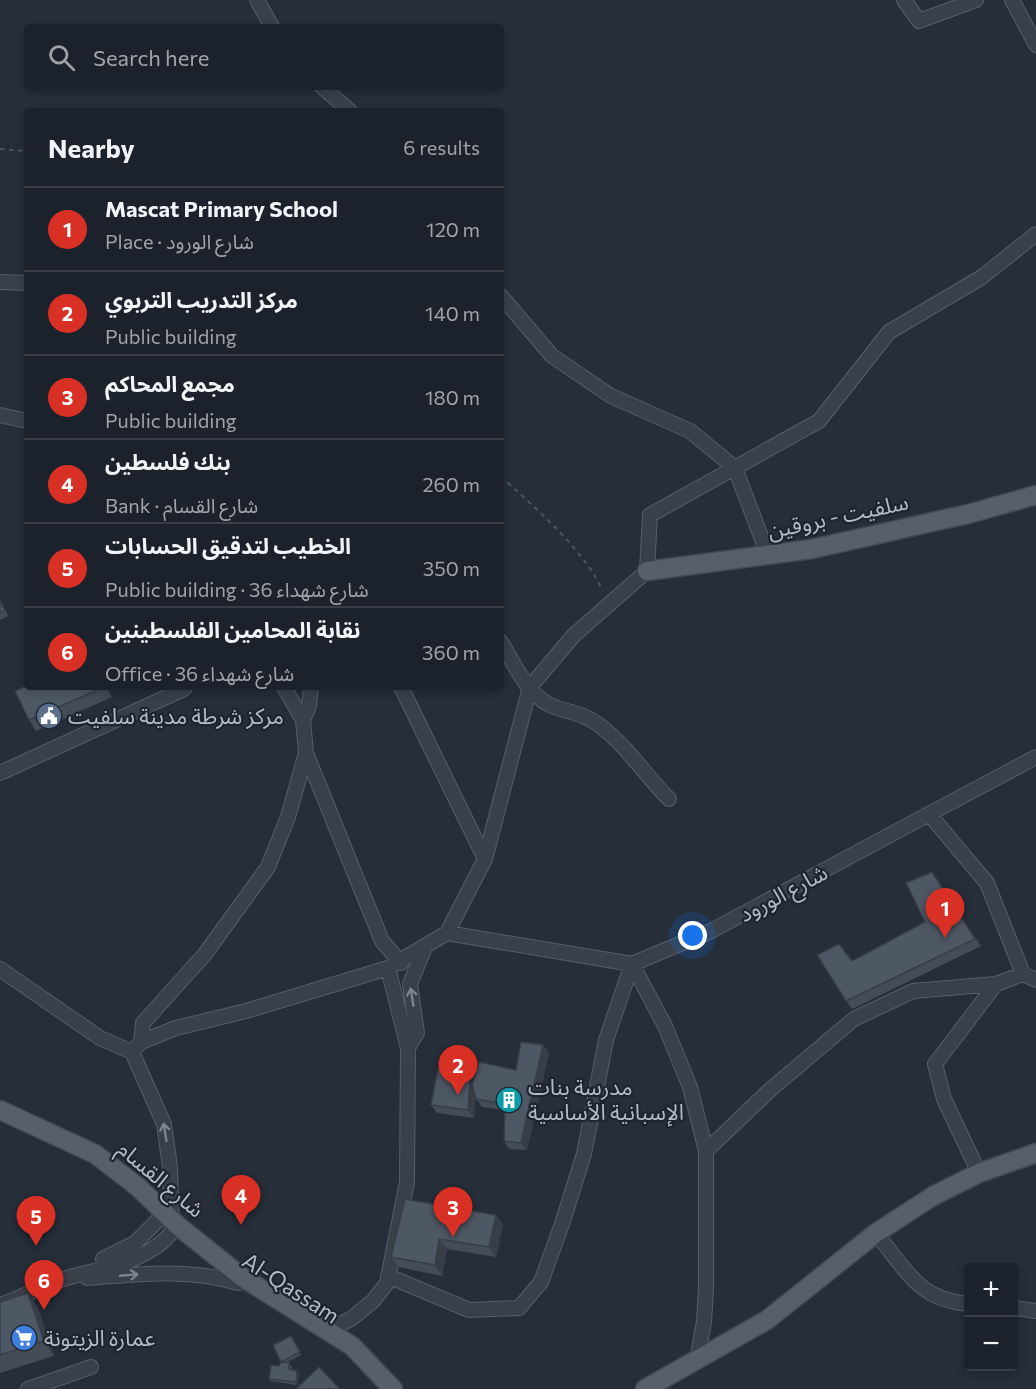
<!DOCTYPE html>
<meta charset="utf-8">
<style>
body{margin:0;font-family:Commissioner,"Noto Sans Arabic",sans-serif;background:#292f37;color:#f1f3f6}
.controls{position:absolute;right:18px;bottom:18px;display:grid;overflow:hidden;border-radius:6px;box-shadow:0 3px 9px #0003}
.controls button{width:54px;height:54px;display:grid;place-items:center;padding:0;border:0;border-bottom:2px solid #3a3f47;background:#1c222b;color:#f1f3f6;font:30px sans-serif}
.you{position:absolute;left:693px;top:936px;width:21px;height:21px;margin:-15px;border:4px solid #fff;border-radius:50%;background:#1a73e8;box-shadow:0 0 0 9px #1a73e833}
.badge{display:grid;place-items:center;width:39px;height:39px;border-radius:50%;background:#d93025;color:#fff;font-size:20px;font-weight:700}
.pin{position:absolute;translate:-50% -50px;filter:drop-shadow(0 2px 3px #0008)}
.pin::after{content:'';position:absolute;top:32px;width:21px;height:18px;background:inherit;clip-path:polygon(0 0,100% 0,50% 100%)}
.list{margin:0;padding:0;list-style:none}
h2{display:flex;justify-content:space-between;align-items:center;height:78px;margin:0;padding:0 24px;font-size:26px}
h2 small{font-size:20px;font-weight:400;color:#a0a4a9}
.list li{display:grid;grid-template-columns:39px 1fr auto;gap:18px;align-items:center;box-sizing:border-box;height:84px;padding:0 24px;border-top:2px solid #3a3f47}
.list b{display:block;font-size:22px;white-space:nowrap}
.list p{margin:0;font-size:20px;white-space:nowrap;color:#a0a4a9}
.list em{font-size:20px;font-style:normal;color:#a0a4a9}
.icon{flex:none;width:33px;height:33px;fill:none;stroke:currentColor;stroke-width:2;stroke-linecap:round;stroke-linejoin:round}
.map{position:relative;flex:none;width:1036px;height:1389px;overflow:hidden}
.search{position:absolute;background:#1c222b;box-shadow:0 3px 9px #0003;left:24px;top:24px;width:480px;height:66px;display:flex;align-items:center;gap:15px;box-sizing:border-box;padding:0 21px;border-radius:6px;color:#a0a4a9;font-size:22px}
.panel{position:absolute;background:#1c222b;box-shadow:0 3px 9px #0003;left:24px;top:108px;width:480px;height:582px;border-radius:6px}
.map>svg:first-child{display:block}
</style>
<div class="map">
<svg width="1036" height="1389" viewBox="0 0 1036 1389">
<rect width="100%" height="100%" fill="#252e39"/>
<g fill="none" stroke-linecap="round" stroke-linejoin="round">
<g stroke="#575e68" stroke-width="16">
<path id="minor" d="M 257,0 L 272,27
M 904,0 L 919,21 L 976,0
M 1012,0 L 1036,45
M 322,87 L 350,111
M 0,282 L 27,283
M 501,296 L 552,356 L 611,396 L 690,431 L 735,468 L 768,555
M 0,415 L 27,421
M 501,642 C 513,662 527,693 548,704 C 565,713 581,711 599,725 C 627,746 645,775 669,799
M 284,687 L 303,720 L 306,753 L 382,941 L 401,963
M 401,687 L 485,859
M 303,720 L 309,706 L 311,687
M 0,773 L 184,689
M 929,814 L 1036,757
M 447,933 L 485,859 L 530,687 L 574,635 L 647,571 L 650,515 L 819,421 L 889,332 L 982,277 L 1036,234
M 447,933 L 632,964 L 711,931 L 929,814 L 987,883 L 1023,974
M 632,964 L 665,1026 L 690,1087 L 706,1151 L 706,1288 L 704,1322 L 697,1360
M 0,969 L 100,1038 L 132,1052 L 164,1124 L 170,1167 L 172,1232 C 144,1267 91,1268 51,1283 C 34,1290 18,1299 0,1305
M 141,1042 L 176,1028 L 246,1011 L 388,968 L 447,933
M 408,1048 L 417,1033 L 410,984 L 425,947
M 132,1052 L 141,1042 L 143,1023 L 205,954 L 268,867 L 288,817 L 306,753
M 706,1151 L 771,1089 L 854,1019 L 913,991 L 996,984
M 979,1173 L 944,1099 L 935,1064 L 996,984 L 1023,974 L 1036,980
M 882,1241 C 910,1275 920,1299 968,1304
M 103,1259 L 135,1243 L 165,1213
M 388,1276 L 469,1310 L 519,1308 L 541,1282 L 562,1224 L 584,1154 L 606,1040 L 632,964
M 87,1278 C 139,1274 188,1268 238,1283
M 1014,1308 L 1036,1311
M 324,1327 L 336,1326 L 351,1319 L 373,1301 L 387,1283 L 407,1182 L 408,1048 L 388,968
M 28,1389 L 91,1367"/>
</g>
<g stroke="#424953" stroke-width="21">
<path id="major" d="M 647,571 L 812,549 L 968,514 L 1036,495
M 0,1110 L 95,1154 L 138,1187 L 177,1225 L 242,1277 L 352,1346 L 393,1389
M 645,1389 L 767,1320 L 876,1233 L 933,1196 L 979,1173 L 1036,1153"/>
</g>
<path stroke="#49595c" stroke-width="2" stroke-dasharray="4.5 4.5" stroke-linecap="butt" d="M 0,149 L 27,151
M 501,477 C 529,501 591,557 602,591"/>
<use href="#minor" stroke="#39404a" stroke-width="14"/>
<use href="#major" stroke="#575f6a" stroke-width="18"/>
</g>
<path fill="#434c57" d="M 0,599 L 8,616 L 0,620 Z
M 107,687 L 112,697 L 36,731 L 29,720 L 15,691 Z
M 932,872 L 981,946 L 852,1009 L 846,1001 L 925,922 Z
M 543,1045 L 549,1053 L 527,1150 L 509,1149 L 504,1141 L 505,1110 L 482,1107 L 476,1099 L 475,1096 L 474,1118 L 437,1113 L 431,1105 L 471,1069 L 475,1075 L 516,1070 Z
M 496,1215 L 503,1225 L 496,1257 L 447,1249 L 442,1276 L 398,1267 L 391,1257 Z
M 0,1302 L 38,1308 L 54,1356 L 0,1373 Z
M 293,1338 L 301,1355 L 286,1363 L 292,1366 L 291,1370 L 299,1373 L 297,1385 L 270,1381 L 269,1379 L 279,1366 Z"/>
<path fill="#373e47" d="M 105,687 L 107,687 L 112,697 Z
M 543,1045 L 549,1053 L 527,1150 L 521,1143 Z
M 471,1069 L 477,1077 L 474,1118 L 468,1110 Z
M 496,1215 L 503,1225 L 496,1257 L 489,1247 Z
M 439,1239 L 447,1249 L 442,1276 L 435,1265 Z
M 28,1293 L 38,1308 L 54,1356 L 44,1341 Z
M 297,1371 L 299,1373 L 297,1385 L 296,1382 Z"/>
<path fill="#4e5865" stroke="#373e47" stroke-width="1.5" d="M 0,601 L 5,610 L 0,613 Z
M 27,686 L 27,687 L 104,687 L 29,720 L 15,691 Z
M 932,872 L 975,939 L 846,1001 L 817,955 L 839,944 L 852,961 L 925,922 L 906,883 Z
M 521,1042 L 543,1045 L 521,1143 L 504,1141 L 505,1104 L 476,1099 L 472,1085 L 479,1062 L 516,1070 Z
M 438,1068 L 471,1069 L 468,1110 L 431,1105 Z
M 405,1199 L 496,1215 L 489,1247 L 439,1239 L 435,1265 L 391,1257 Z
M 28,1293 L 44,1341 L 0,1355 L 0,1302 Z
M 291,1336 L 300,1352 L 281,1362 L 273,1345 Z
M 281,1362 L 290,1363 L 288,1369 L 297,1371 L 296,1382 L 269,1379 L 271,1365 L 279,1366 Z
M 319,1367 L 340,1389 L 299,1389 L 297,1388 Z"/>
<defs><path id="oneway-shaft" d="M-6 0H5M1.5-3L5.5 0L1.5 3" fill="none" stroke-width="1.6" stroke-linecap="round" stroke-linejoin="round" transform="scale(1.5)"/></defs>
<g stroke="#7d848e">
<use href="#oneway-shaft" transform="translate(412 997) rotate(-99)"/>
<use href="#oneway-shaft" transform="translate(165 1132) rotate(-99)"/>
<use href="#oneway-shaft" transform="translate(129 1275) rotate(-5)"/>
</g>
<defs>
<g id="civic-disc" transform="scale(1.35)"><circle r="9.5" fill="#5c6f8a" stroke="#1e252f"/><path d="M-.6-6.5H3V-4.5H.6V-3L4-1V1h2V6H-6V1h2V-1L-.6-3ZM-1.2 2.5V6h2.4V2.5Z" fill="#fff"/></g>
<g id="building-disc" transform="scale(1.35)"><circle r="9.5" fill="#0f9aa8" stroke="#1e252f"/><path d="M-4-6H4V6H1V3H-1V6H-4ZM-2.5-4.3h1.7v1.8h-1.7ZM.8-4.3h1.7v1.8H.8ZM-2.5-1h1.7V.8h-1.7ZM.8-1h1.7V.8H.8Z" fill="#fff"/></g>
<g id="supermarket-disc" transform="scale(1.35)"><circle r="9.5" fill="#3f7fe0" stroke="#1e252f"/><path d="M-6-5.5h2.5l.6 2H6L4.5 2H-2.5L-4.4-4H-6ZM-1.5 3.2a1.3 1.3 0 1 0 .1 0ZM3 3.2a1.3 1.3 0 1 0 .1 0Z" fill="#fff"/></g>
</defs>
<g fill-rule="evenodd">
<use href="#civic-disc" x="49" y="716"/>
<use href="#building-disc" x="509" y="1100"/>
<use href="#supermarket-disc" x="24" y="1338"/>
</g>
<g text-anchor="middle" stroke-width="4.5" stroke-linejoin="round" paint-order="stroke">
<g font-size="22" fill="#b4bbc6" stroke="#1e252f">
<text transform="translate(838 516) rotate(-12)" y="8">سلفيت - بروقين</text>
<text transform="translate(783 893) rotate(-28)" y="8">شارع الورود</text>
<text transform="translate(161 1179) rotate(40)" y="8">شارع القسام</text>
<text transform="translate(291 1288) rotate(33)" y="8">Al-Qassam</text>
</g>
<g font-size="22" fill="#b4bbc6" stroke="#1e252f" text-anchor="start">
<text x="68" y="724">مركز شرطة مدينة سلفيت</text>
<text x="528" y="1095">مدرسة بنات<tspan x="528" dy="25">الإسبانية الأساسية</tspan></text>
<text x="44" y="1346">عمارة الزيتونة</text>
</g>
</g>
</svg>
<div class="controls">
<button>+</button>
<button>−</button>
</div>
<div class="you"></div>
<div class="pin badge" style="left:945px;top:938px">1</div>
<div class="pin badge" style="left:458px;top:1095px">2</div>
<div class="pin badge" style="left:453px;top:1237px">3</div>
<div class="pin badge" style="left:241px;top:1225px">4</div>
<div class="pin badge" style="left:36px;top:1246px">5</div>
<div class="pin badge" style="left:44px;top:1310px">6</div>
<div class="search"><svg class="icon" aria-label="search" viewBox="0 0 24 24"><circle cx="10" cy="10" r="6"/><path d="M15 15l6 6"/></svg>Search here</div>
<section class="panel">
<h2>Nearby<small>6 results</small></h2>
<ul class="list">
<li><span class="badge">1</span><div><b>Mascat Primary School</b><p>Place · شارع الورود</p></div><em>120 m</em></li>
<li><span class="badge">2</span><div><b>مركز التدريب التربوي</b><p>Public building</p></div><em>140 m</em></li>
<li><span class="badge">3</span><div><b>مجمع المحاكم</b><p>Public building</p></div><em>180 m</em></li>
<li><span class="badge">4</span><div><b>بنك فلسطين</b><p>Bank · شارع القسام</p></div><em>260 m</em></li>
<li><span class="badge">5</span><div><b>الخطيب لتدقيق الحسابات</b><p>Public building · شارع شهداء 36</p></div><em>350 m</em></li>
<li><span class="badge">6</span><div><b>نقابة المحامين الفلسطينين</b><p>Office · شارع شهداء 36</p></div><em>360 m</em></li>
</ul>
</section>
</div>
